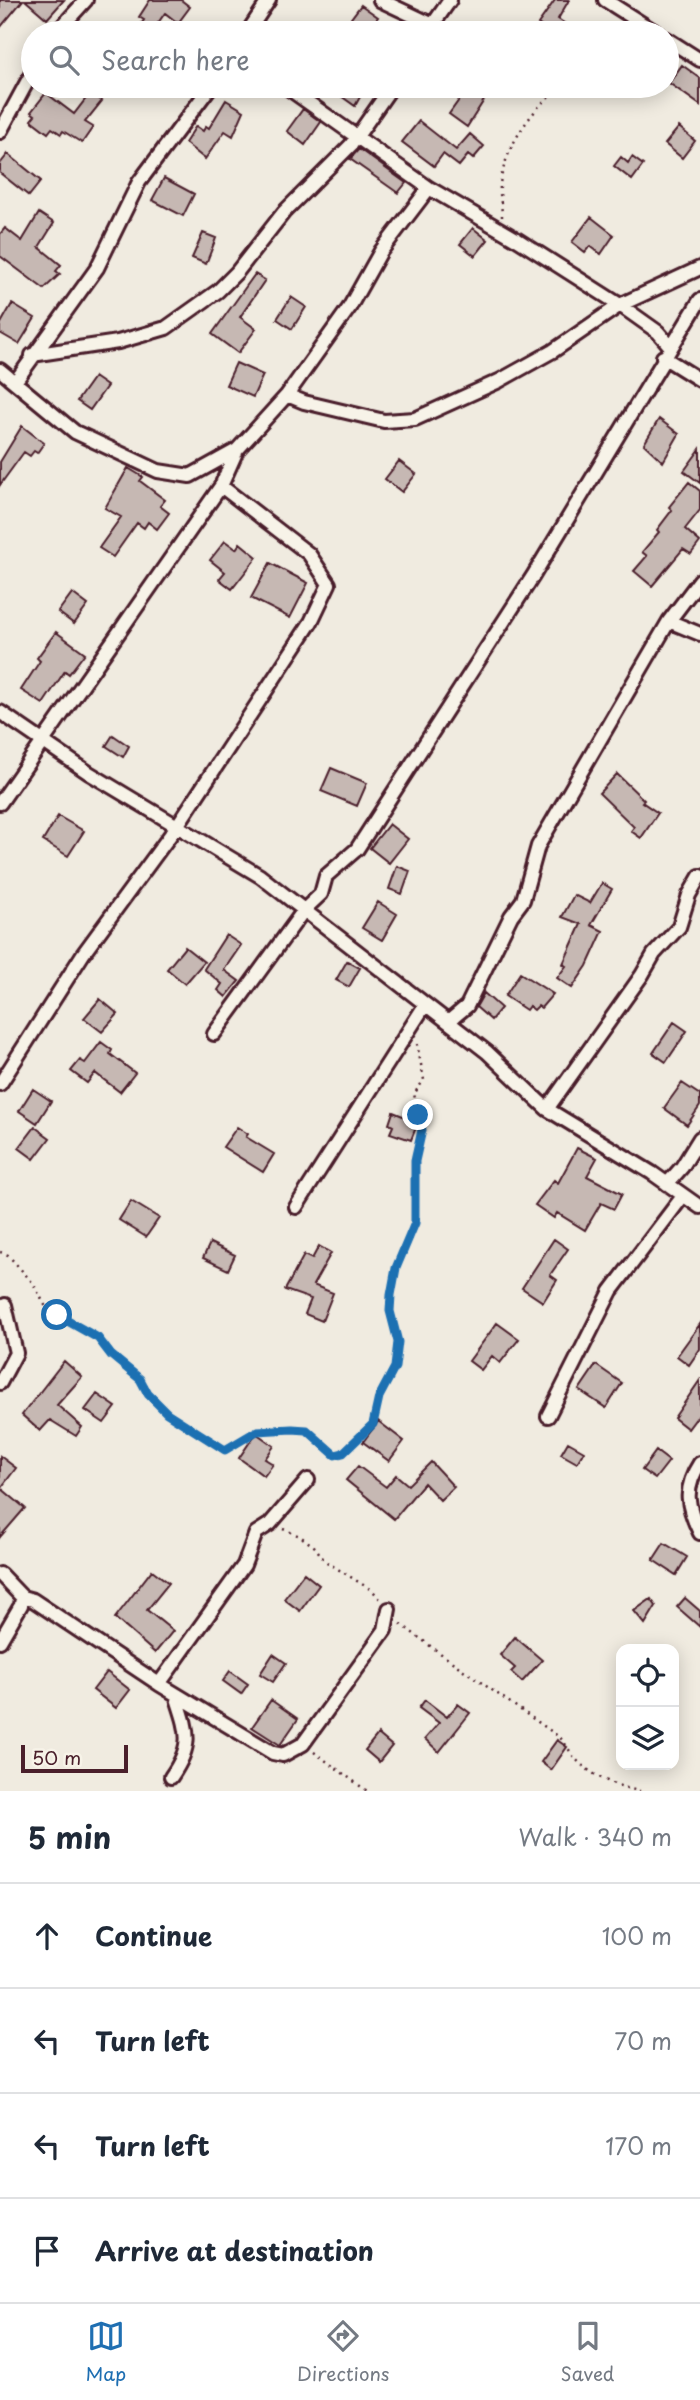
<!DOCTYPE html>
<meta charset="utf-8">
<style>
body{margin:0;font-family:"Playpen Sans",sans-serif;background:#f2f2f3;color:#1f2937}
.controls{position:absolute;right:21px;bottom:21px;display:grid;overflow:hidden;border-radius:14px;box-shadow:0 4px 18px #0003}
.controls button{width:63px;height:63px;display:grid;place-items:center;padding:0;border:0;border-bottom:2px solid #e0e1e3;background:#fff;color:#1f2937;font:35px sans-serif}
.scale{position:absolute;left:21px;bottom:18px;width:107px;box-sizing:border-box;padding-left:7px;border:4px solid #4a1f2b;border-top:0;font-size:19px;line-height:24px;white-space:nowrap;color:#4a1f2b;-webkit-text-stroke:5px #f7f3e8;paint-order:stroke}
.stop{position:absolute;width:21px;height:21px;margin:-16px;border:5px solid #1f6fb2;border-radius:50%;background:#fff}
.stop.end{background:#1f6fb2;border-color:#fff;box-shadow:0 2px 7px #0008}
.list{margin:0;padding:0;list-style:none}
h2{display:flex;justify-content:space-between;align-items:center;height:91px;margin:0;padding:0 28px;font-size:30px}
h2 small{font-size:23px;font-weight:400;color:#747a83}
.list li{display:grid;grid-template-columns:46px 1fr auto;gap:21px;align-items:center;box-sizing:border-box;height:105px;padding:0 28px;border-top:2px solid #e0e1e3}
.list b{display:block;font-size:26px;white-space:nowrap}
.list em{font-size:23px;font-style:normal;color:#747a83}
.icon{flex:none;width:38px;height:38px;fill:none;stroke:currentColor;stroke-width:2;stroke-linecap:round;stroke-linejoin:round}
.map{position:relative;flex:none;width:700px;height:1791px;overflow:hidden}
.search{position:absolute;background:#fff;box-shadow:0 4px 18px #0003;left:21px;right:21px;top:21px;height:77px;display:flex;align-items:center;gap:18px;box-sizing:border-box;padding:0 24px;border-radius:38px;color:#747a83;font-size:26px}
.sheet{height:511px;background:#fff}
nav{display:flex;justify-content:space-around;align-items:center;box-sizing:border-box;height:98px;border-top:2px solid #e0e1e3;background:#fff;font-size:19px;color:#747a83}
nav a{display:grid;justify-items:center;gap:4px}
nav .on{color:#1f6fb2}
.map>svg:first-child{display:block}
</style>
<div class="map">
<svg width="700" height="1791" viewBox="0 0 700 1791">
<rect width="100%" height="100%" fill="#f0ebe0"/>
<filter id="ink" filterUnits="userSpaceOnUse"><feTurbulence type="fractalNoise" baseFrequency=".0143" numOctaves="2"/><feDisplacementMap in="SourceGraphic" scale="14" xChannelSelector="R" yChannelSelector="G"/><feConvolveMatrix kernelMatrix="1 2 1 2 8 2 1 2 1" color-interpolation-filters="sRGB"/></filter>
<g filter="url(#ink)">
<path fill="#c6b8b3" stroke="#4a1f2b" stroke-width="2" d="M 0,0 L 23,0 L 0,28 Z
M 25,0 L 64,0 L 47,19 Z
M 150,0 L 181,0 L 190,7 L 178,23 L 165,13 L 151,33 L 135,33 L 144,20 L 139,17 Z
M 555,0 L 569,0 L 558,19 L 579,33 L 538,33 L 542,27 L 538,24 Z
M 361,5 L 378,17 L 366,33 L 340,33 Z
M 682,65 L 700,78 L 700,105 L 669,83 Z
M 327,86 L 366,86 L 355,106 Z
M 469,86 L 493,86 L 467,127 L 449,114 Z
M 91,92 L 102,101 L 85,122 L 93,127 L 82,143 L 63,131 L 61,134 L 52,128 L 48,133 L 31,120 L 35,115 L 31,112 L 46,93 L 74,114 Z
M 226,100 L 244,111 L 233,136 L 225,131 L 205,159 L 185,143 L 196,126 L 203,131 L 206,126 L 209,128 Z
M 303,109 L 321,122 L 305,145 L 287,131 Z
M 419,121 L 456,150 L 470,134 L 484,146 L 473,159 L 468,155 L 459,166 L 443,154 L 434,166 L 402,142 Z
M 679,127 L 695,141 L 682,158 L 665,144 Z
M 359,149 L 406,183 L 398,193 L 350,159 Z
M 8,154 L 41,181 L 29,196 L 0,173 L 0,164 Z
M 621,157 L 628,163 L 632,157 L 643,165 L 632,180 L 614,166 Z
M 164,178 L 194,194 L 183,216 L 152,200 Z
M 39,213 L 54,223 L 39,247 L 61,265 L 56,271 L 60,274 L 44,289 L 0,256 L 0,234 L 5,228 L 22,241 Z
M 591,217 L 614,235 L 601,254 L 590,246 L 585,252 L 572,242 Z
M 473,228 L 488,240 L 475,256 L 460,244 Z
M 203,233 L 216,238 L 206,264 L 192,258 Z
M 255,274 L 265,280 L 240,317 L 256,329 L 238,353 L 212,334 Z
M 291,297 L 306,307 L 292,329 L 277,319 Z
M 12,304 L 35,318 L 19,344 L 0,333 L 0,325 Z
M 236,363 L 263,375 L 253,397 L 226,385 Z
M 94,377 L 107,386 L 90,410 L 77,401 Z
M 659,419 L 679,434 L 663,462 L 644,444 Z
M 22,426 L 44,443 L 37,453 L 34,451 L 30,456 L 24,452 L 0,485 L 0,462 Z
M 700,449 L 700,483 L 684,471 Z
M 399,461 L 416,474 L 402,492 L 385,479 Z
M 128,468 L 143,477 L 140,481 L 165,500 L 160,506 L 169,513 L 157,529 L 148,522 L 144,528 L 137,523 L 113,557 L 99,548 L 121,517 L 105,508 Z
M 689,482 L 700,491 L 700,510 L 685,529 L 700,542 L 691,554 L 683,549 L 652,586 L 634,571 L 647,556 L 642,552 L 659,532 L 657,530 L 672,510 L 669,507 Z
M 225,541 L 236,549 L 240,543 L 257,557 L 232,589 L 219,579 L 225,572 L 210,560 Z
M 270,563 L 308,583 L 290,618 L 251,598 Z
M 72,593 L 88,605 L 74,624 L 58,612 Z
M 56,632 L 85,653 L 69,674 L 65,671 L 43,704 L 21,690 L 40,661 L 37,658 Z
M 113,735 L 129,746 L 123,757 L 106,746 Z
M 331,768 L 367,783 L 357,806 L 321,791 Z
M 617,774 L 644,800 L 642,802 L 658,813 L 641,838 L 631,831 L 634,827 L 599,793 Z
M 58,816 L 84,831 L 68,856 L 43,841 Z
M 389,824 L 408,839 L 389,863 L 370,848 Z
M 397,866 L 410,871 L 402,894 L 389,889 Z
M 602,883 L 612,889 L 591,925 L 603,931 L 587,966 L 572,988 L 557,978 L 566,966 L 563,964 L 581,924 L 562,917 L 574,895 L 590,903 Z
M 378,902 L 397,914 L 382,940 L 362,928 Z
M 226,935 L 241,945 L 224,970 L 239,981 L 226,997 L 218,990 L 222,984 L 204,969 Z
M 185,947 L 204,962 L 185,984 L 167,969 Z
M 347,961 L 360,968 L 349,987 L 336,980 Z
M 520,973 L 553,994 L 541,1008 L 538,1006 L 534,1010 L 529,1006 L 526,1010 L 505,996 Z
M 484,993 L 501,1008 L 491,1020 L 476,1007 Z
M 100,999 L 118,1014 L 102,1032 L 84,1018 Z
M 674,1022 L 687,1031 L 666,1062 L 653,1053 Z
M 101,1042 L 112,1050 L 110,1054 L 135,1073 L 120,1092 L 95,1073 L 87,1083 L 71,1071 L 80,1060 L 85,1063 Z
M 682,1083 L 700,1095 L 700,1106 L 687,1125 L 664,1108 Z
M 33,1089 L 51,1101 L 37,1123 L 19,1111 Z
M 393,1112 L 418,1122 L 411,1140 L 390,1133 L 393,1126 L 389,1124 Z
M 35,1127 L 50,1138 L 34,1159 L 19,1148 Z
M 237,1127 L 248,1134 L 246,1137 L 274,1154 L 263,1172 L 223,1147 Z
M 577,1148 L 597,1158 L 587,1176 L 622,1194 L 614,1209 L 601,1203 L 585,1230 L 557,1213 L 554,1218 L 535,1205 L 554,1180 L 558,1183 Z
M 131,1201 L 159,1218 L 146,1237 L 119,1220 Z
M 554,1239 L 568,1249 L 550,1275 L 557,1280 L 543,1302 L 522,1288 Z
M 210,1243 L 235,1255 L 228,1270 L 203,1258 Z
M 319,1246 L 331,1253 L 313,1285 L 333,1293 L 322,1321 L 305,1314 L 311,1299 L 285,1290 L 304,1255 L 312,1259 Z
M 497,1323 L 519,1339 L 500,1363 L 492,1356 L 481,1370 L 469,1361 Z
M 700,1324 L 700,1349 L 689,1365 L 677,1356 Z
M 64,1361 L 82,1377 L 57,1405 L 82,1427 L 76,1436 L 50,1420 L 40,1431 L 22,1415 Z
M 596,1365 L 622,1383 L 606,1408 L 579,1390 Z
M 700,1380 L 700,1413 L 688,1429 L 674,1418 Z
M 97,1394 L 116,1407 L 104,1423 L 85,1410 Z
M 378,1421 L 404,1441 L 389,1461 L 363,1442 Z
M 256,1433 L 274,1446 L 265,1459 L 273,1464 L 264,1476 L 239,1458 Z
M 568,1442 L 584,1451 L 577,1463 L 561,1454 Z
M 656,1451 L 669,1461 L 655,1479 L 642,1470 Z
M 0,1456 L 16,1468 L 1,1488 L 25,1508 L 0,1537 Z
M 431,1462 L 454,1487 L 440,1500 L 424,1483 L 394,1519 L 346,1480 L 358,1466 L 386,1487 L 396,1475 L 408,1485 Z
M 664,1543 L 687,1557 L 676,1575 L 653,1560 Z
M 152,1570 L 169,1583 L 147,1610 L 173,1631 L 155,1653 L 115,1618 Z
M 304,1573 L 319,1585 L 300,1611 L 284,1599 Z
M 685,1598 L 700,1611 L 700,1627 L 677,1607 Z
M 651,1599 L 656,1606 L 645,1624 L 634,1611 Z
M 515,1637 L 542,1660 L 522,1682 L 511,1672 L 515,1668 L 500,1655 Z
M 273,1654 L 286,1663 L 273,1682 L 260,1674 Z
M 230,1671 L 248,1684 L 241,1694 L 223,1681 Z
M 107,1672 L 130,1690 L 116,1708 L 93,1690 Z
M 271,1700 L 298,1719 L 280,1745 L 252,1727 Z
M 425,1700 L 447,1717 L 458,1704 L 470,1713 L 439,1752 L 425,1739 L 439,1723 L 419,1708 Z
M 378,1734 L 392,1746 L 379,1762 L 365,1750 Z
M 557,1740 L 567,1747 L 551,1770 L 541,1762 Z"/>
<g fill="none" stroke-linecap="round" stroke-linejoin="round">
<g stroke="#4a1f2b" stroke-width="18">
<path id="minor" d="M 380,0 L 433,25
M 605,0 L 657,33
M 56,33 L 86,0
M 247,33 L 269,0
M 427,33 L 450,0
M 667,39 L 700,60
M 285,86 L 429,188 L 518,240 L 620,305 L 658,332 L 670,346
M 0,132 L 33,71
M 32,355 L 118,342 L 166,328 L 218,291 L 237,272 L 284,212 L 351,145 L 392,86
M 663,357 L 700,380
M 0,370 L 75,432 L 158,471 L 190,476 L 237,450 L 287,395 L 349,308 L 381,251 L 429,188
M 15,382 L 97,268 L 139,182 L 211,86
M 287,395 L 304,402 L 384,421 L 415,419 L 499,381 L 553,351 L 620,305 L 700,268
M 671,622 L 700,634
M 0,712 L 89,773 L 260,876 L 487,1052 L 547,1109 L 652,1173 L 700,1207
M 0,803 L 221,486 L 237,450
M 448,1022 L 467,1006 L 511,916 L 523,900 L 538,846 L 669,621 L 700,580
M 214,1034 L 304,910 L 321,894 L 326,876 L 357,849 L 533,576 L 700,300
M 0,1084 L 83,954 L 177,826 L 311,622 L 329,584 L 309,554 L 221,486
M 547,1109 L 642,975 L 654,954 L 679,927 L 689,895 L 700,876
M 667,1184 L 682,1167 L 700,1138
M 296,1207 L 425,1005
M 0,1383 L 16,1353 L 5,1305
M 548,1416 L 611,1291 L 683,1196
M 700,1463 C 683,1489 687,1506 700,1533
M 0,1574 L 22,1597 L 21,1605 L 0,1641
M 22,1597 L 33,1600 L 159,1684 L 273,1753 L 283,1755 L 303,1744 L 385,1630 L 389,1609
M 159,1684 L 244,1565 L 256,1533 L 270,1524 L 308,1480
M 171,1777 C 194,1744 188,1732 176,1695"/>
</g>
<path stroke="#4a1f2b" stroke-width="2.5" stroke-dasharray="2 5" stroke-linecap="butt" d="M 502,217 C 502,205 498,190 501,178 C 509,141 532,110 560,86
M 0,1252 L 8,1255 L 33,1283 L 46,1307 L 98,1337 L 111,1355 L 140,1379 L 148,1394 L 167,1413 L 225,1450 L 257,1431 L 292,1429 L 307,1430 L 335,1455 L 343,1453 L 373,1424 L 379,1397 L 395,1367 L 398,1342 L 390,1311 L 391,1295 L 396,1268 L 415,1223 L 415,1161 L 422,1130 L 414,1094 L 424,1080 L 417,1044
M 283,1529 L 300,1536 L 315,1547 L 325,1561 L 373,1591 L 381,1600
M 401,1624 C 452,1663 505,1699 558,1736 C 565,1741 569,1751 574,1757 C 590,1776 617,1787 640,1791
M 314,1752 L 367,1791
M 697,1791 L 700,1789"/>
<use href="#minor" stroke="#f7f3e8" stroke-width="12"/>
</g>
</g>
<g fill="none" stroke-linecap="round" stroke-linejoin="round" filter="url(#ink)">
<path stroke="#1f6fb2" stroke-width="9" d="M 57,1315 L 98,1338 L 111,1355 L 140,1379 L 148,1394 L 167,1413 L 225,1450 L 257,1431 L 292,1429 L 307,1430 L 335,1455 L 343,1453 L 373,1424 L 379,1397 L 395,1367 L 398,1342 L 390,1311 L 391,1295 L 396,1268 L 415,1223 L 415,1161 L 422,1130 L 418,1115"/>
</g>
</svg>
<div class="controls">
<button><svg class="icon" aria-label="locate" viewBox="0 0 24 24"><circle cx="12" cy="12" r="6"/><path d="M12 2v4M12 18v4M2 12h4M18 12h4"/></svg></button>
<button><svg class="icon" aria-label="layers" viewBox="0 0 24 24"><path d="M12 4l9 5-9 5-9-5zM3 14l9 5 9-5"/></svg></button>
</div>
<div class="scale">50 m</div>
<div class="stop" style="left:57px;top:1315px"></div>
<div class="stop end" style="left:418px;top:1115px"></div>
<div class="search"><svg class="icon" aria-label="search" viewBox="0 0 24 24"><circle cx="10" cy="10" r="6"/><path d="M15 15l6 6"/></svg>Search here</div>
</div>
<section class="sheet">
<h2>5 min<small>Walk · 340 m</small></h2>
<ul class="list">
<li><svg class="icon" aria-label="ahead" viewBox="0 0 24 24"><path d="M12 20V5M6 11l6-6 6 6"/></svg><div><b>Continue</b></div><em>100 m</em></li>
<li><svg class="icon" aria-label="left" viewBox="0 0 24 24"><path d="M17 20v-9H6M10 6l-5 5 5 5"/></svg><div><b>Turn left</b></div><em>70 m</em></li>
<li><svg class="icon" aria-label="left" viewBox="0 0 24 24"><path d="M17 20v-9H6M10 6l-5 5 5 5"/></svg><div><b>Turn left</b></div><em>170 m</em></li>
<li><svg class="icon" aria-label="arrive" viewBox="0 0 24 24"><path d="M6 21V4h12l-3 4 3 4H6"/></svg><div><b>Arrive at destination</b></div></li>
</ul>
</section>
<nav>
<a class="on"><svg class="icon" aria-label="map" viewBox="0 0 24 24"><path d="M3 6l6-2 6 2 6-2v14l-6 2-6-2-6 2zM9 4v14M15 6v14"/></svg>Map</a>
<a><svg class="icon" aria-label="directions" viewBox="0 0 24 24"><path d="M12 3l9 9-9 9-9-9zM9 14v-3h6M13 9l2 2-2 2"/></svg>Directions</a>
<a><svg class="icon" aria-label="saved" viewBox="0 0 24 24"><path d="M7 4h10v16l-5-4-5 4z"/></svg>Saved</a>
</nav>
